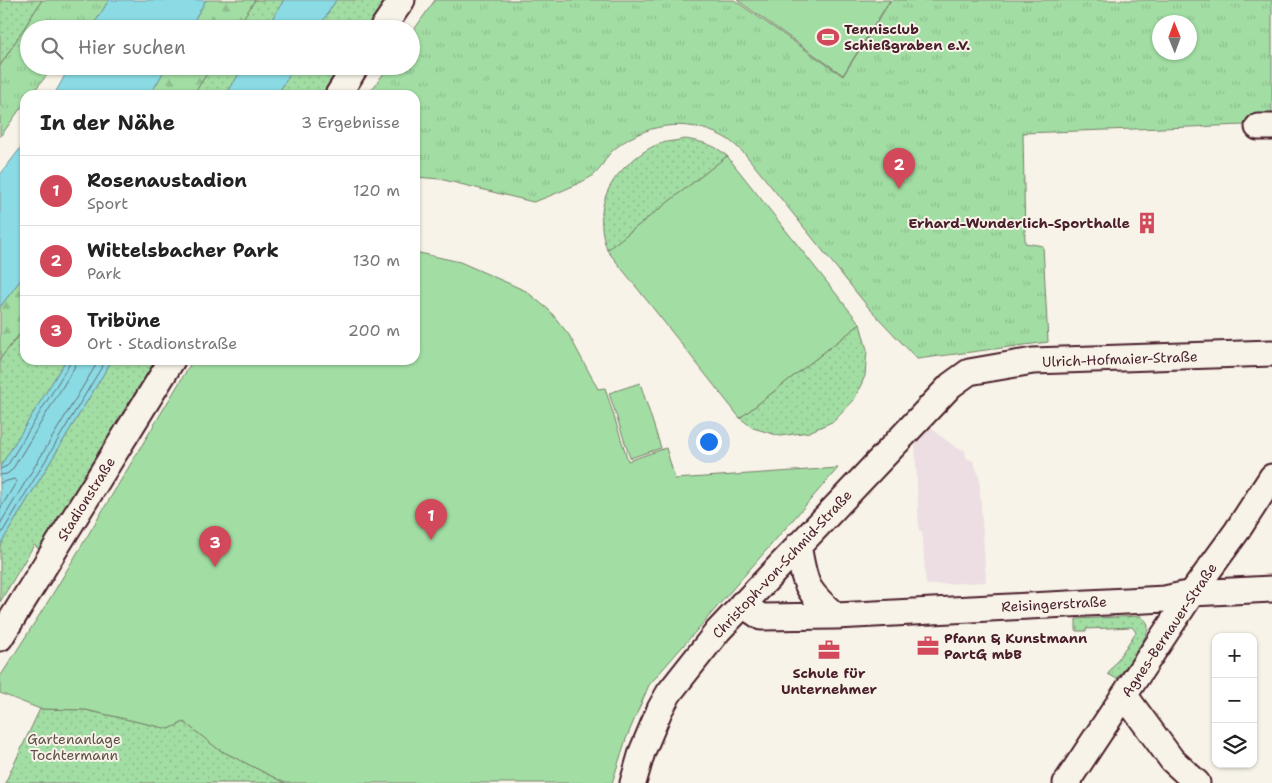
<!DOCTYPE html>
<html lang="de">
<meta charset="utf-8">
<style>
body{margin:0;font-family:"Shantell Sans",sans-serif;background:#f2f2f2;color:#222}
.controls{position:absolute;right:15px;bottom:15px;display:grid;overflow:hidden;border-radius:10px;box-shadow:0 1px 4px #0004}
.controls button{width:45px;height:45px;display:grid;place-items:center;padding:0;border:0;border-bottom:1px solid #e0e0e0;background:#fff;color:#222;font:25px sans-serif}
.compass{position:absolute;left:1152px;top:15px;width:45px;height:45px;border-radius:50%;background:#fff;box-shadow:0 1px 4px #0004;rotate:359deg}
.you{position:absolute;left:708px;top:441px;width:18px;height:18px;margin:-12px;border:4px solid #fff;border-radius:50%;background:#1a73e8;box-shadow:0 0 0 8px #1a73e833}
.badge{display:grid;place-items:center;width:32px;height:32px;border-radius:50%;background:#d1495b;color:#fff;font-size:16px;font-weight:700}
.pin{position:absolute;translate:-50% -41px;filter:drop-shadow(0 1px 2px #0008)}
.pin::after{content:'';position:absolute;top:26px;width:18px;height:15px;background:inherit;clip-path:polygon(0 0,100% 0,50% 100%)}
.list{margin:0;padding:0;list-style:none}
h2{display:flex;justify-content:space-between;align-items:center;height:65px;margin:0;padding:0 20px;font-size:21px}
h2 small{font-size:16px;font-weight:400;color:#767676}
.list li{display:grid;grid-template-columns:32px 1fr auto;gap:15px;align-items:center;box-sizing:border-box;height:70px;padding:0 20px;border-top:1px solid #e0e0e0}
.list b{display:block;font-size:19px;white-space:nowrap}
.list p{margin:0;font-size:16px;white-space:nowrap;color:#767676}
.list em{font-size:16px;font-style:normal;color:#767676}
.icon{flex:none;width:28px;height:28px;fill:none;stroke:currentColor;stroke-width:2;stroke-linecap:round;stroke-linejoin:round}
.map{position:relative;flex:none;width:1272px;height:783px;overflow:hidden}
.search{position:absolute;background:#fff;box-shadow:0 1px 4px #0004;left:20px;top:20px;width:400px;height:55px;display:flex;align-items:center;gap:12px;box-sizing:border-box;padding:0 18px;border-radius:28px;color:#767676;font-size:19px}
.panel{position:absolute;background:#fff;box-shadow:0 1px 4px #0004;left:20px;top:90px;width:400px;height:275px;border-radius:15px}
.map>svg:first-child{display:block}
</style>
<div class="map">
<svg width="1272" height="783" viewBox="0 0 1272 783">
<defs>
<pattern id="grass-dots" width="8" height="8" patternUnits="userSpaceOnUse" patternTransform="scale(1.25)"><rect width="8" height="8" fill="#a2dea4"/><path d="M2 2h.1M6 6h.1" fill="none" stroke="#8dbe8d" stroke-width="1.8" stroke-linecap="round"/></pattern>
<pattern id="forest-firs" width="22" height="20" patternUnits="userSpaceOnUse" patternTransform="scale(1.25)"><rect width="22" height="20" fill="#a2dea4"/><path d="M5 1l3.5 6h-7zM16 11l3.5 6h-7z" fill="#8dbe8d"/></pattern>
<pattern id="park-tufts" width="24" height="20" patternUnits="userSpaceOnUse" patternTransform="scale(1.25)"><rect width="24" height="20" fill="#a2dea4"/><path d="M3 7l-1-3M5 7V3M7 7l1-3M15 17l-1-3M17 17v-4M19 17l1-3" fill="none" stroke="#8dbe8d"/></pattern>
</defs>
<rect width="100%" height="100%" fill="#f7f3e8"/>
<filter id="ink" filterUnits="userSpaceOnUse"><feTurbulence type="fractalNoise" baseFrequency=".02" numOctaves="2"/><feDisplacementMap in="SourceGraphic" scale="10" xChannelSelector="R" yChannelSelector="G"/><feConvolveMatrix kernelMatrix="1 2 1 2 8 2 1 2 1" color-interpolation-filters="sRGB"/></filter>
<g filter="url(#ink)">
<path fill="#ecdee2" d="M 930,426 L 939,435 L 957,448 L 965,450 L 966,458 L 973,461 L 979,476 L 986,582 L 926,585 L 922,531 L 919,531 L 915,441 Z"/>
<path fill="url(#grass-dots)" stroke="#767e68" d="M 0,0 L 42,0 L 0,66 Z
M 255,0 L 284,0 L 266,29 L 236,29 Z
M 336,0 L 402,0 L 382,29 L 318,29 Z
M 212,66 L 244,66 L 226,95 L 193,95 Z
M 295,66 L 356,66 L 338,95 L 277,95 Z
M 685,139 C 702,142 714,144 727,156 L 607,250 C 595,215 603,184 632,161 C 640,154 651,146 662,143 C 669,141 677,141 685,139 Z
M 860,324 L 867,350 L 865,376 L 854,400 L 834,421 L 809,432 L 780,436 L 753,428 L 740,418 Z
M 25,327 L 25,360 L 66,360 L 0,467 L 0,359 Z
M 112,360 L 172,360 L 50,557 L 34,545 L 0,602 L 0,545 Z
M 1140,616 C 1145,619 1148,622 1148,628 C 1148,637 1123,670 1117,679 L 1108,674 L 1136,632 L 1132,627 L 1086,629 L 1086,631 L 1076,631 L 1076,619 Z
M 40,709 L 86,710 L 169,729 L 184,722 L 218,749 L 285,783 L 5,783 Z"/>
<path fill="url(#forest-firs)" stroke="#767e68" d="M 206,0 L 255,0 L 236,29 L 189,29 Z
M 167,66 L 212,66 L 193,95 L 150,95 Z
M 25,274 L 25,327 L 0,359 L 0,307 Z"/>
<path fill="url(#park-tufts)" stroke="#767e68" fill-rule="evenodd" d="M 42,0 L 109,0 L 91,29 L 29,29 L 29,66 L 54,66 L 31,95 L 25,95 L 25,102 L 0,137 L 0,66 Z
M 435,0 L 734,0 L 843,76 L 891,0 L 1272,0 L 1272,124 L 1023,133 L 1025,243 L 1043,246 L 1048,342 L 917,359 L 868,307 L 745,154 C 739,149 732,141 724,137 C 686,117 643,123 611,152 C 605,158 602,168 595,174 C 587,181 544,199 533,202 L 440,179 L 415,177 L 415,95 L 368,95 L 389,66 L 411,66 L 411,34 ZM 1160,22 L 1190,22 L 1190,52 L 1160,52 Z"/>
<path fill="#a2dea4" stroke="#767e68" d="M 737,0 L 890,0 L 843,75 Z
M 727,156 L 860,324 L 740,418 L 607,250 Z
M 415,252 L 460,262 L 526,291 L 549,310 L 569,335 L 598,389 L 605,388 L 628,461 L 666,448 L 675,479 L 838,468 L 649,685 L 626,739 L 612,783 L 285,783 L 218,749 L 184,722 L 169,729 L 86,710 L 40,709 L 0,693 L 0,677 L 49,600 L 193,360 L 415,360 Z
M 640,383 L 661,448 L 630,458 L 609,393 Z"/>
<path fill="#8adbe4" stroke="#70909a" d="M 109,0 L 206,0 L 189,29 L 91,29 Z
M 284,0 L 336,0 L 318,29 L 266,29 Z
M 70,66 L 167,66 L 150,95 L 54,95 Z
M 244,66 L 295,66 L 277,95 L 226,95 Z
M 25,142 L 25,274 L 0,307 L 0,175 Z
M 66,360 L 112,360 L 0,545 L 0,467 Z"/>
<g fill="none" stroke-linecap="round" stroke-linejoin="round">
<path stroke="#646a75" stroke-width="1" d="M 0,469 L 7,466 L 69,365 L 69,360
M 0,475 L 7,474 L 12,470 L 74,368 L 76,360
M 0,483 L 14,479 L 17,481 L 0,509
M 0,524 L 99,360
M 0,536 L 106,360"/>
<g stroke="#4a1f2b" stroke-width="29">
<path id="minor" d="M 382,29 L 402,0
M 338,95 L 356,66
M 1258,127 L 1272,127
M 798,545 C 805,585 805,590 836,616
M 742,604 L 761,617 L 836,616 L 1165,599 L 1192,593 L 1272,589
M 0,638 L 172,360
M 1125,696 L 1172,760 L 1197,783
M 633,783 L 642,752 L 660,709 L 669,693 L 718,631 L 951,385 L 969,372 L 1033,361 L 1272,353
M 1066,783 L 1192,593 L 1237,531 L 1272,477"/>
</g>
<use href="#minor" stroke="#f7f3e8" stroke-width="25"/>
</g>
</g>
<defs>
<g id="stadium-bare" transform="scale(1.725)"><path d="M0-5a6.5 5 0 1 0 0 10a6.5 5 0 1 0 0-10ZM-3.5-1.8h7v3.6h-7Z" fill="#d1495b" stroke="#f7f3e8" stroke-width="2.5" paint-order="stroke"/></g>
<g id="building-bare" transform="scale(1.725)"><path d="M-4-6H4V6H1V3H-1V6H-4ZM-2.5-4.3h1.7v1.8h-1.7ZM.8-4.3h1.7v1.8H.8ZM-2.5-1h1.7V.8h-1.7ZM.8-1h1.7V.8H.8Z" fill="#d1495b" stroke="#f7f3e8" stroke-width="2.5" paint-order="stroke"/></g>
<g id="office-bare" transform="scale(1.725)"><path d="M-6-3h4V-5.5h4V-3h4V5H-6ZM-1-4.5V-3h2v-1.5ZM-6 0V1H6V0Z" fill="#d1495b" stroke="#f7f3e8" stroke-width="2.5" paint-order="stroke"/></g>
</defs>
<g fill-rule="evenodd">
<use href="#stadium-bare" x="828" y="37"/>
<use href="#building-bare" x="1147" y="223"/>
<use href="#office-bare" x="928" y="646"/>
<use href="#office-bare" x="829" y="650"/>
</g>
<g text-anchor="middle" stroke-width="4" stroke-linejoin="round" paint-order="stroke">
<g font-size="14" font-weight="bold" fill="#4a1f2b" stroke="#f7f3e8" text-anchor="start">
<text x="844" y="34">Tennisclub<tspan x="844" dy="16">Schießgraben e.V.</tspan></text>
<text x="1130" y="228" text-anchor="end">Erhard-Wunderlich-Sporthalle</text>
<text x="944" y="643">Pfann &amp; Kunstmann<tspan x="944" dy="16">PartG mbB</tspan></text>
<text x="829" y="678" text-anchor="middle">Schule für<tspan x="829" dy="16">Unternehmer</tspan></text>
</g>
<g font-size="14" fill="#4a1f2b" stroke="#f7f3e8">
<text transform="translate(1120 359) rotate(-2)" y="5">Ulrich-Hofmaier-Straße</text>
<text transform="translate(86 499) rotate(-58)" y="5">Stadionstraße</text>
<text transform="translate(782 564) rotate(-47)" y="5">Christoph-von-Schmid-Straße</text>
<text transform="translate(1054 604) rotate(-3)" y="5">Reisingerstraße</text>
<text transform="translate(1169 630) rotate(-56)" y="5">Agnes-Bernauer-Straße</text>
</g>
<g font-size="14" fill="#604f49" stroke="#f7f3e8">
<text x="74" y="744">Gartenanlage<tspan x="74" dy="16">Tochtermann</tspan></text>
</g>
</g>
</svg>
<div class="controls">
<button>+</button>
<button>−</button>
<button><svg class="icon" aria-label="layers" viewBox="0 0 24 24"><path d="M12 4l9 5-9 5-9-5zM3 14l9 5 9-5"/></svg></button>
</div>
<svg class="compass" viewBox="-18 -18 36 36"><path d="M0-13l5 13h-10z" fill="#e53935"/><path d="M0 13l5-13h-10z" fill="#767676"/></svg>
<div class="you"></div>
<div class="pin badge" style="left:431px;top:540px">1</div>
<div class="pin badge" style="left:899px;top:189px">2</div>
<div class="pin badge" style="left:215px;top:567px">3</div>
<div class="search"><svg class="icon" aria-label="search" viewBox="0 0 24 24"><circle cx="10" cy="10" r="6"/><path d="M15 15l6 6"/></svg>Hier suchen</div>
<section class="panel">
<h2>In der Nähe<small>3 Ergebnisse</small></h2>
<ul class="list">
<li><span class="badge">1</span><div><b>Rosenaustadion</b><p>Sport</p></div><em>120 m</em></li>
<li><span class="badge">2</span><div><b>Wittelsbacher Park</b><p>Park</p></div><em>130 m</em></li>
<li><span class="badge">3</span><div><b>Tribüne</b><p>Ort · Stadionstraße</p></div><em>200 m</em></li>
</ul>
</section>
</div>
